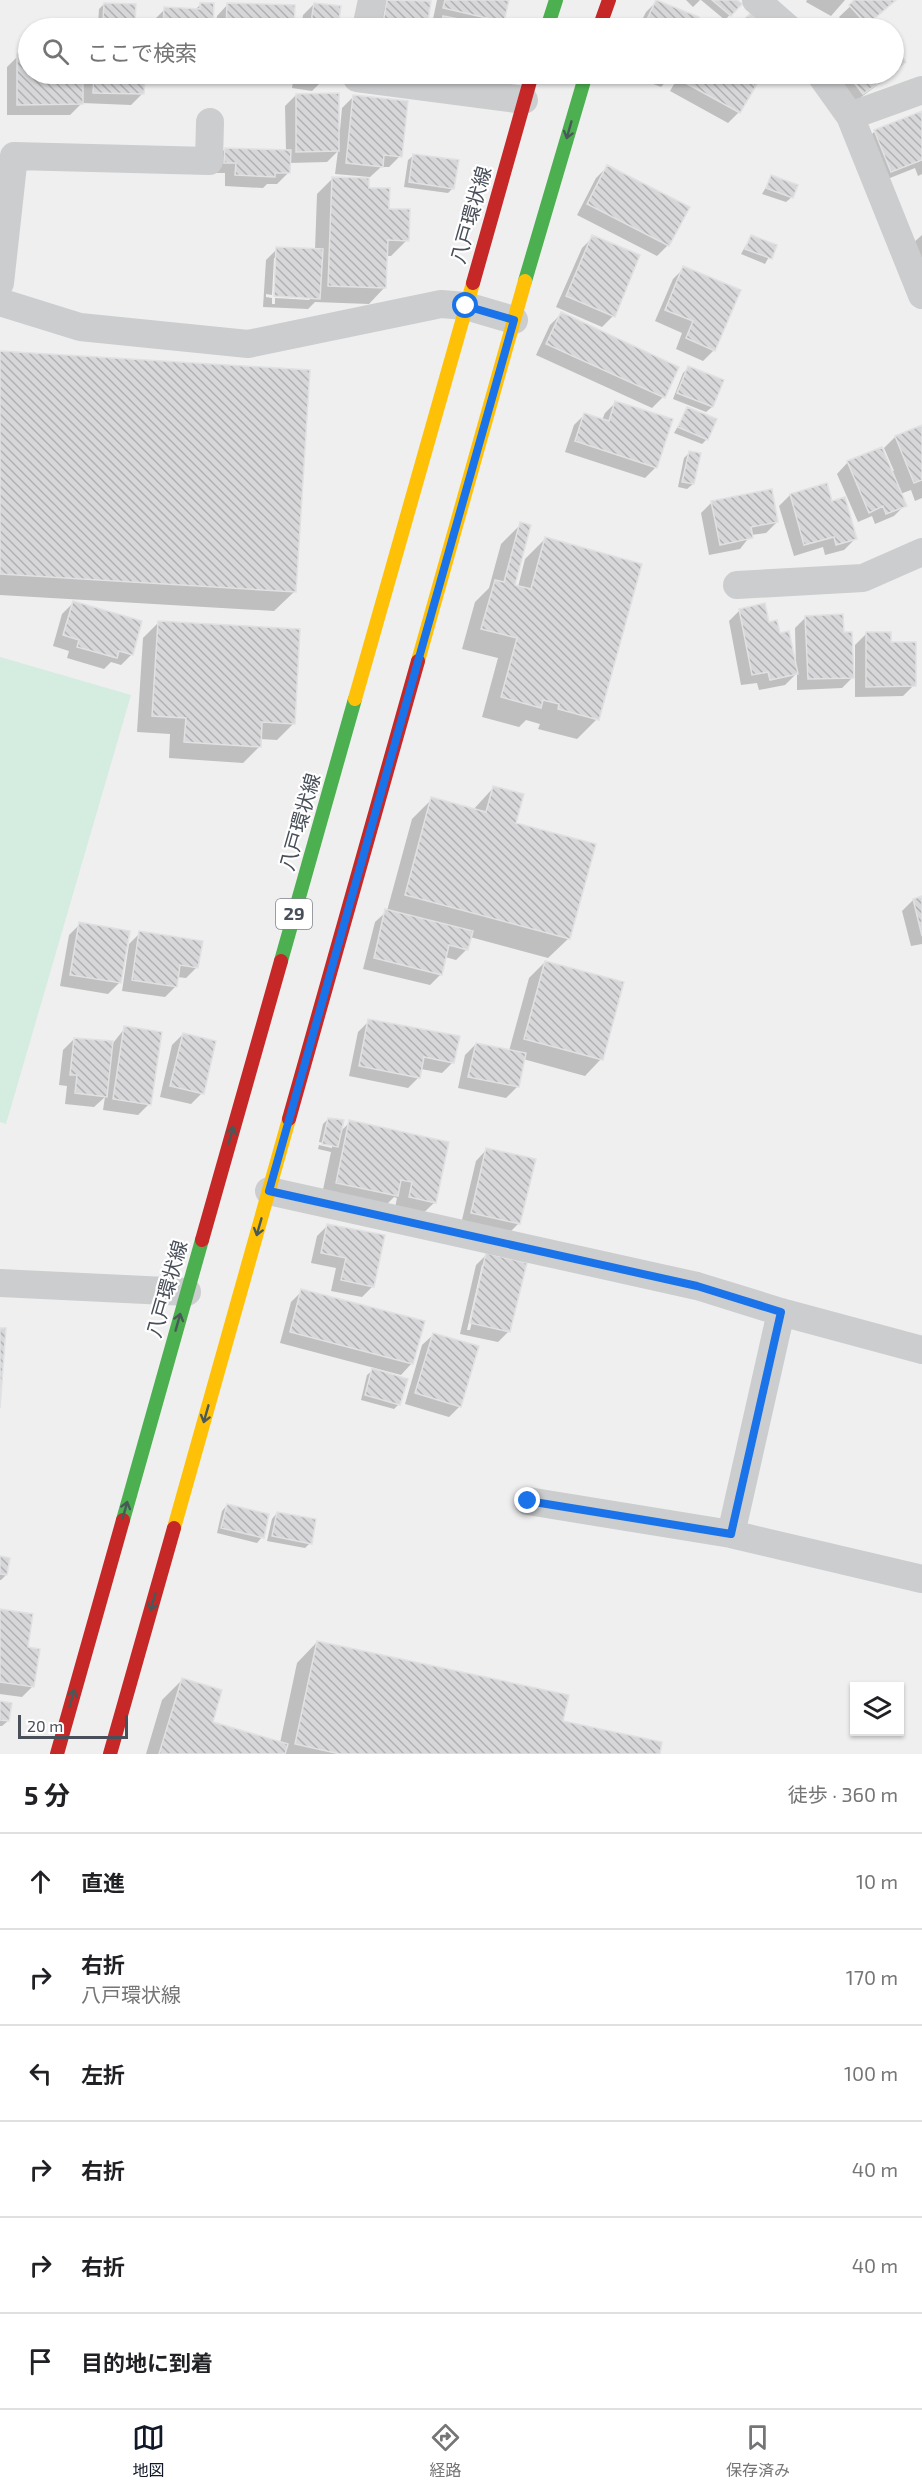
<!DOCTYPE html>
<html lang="ja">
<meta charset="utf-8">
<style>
body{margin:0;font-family:"Exo 2","Noto Sans JP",sans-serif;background:#f6f6f6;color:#202124}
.controls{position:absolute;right:18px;bottom:18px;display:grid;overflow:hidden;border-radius:0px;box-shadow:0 2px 4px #0004}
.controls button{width:54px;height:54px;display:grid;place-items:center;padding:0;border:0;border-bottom:2px solid #e0e0e0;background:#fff;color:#202124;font:30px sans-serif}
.scale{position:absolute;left:18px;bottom:15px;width:110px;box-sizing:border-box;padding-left:6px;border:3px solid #484f59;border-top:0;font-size:16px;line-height:21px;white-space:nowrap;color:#484f59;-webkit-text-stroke:4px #fff;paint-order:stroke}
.stop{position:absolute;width:18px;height:18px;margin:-14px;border:4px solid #1a73e8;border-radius:50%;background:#fff}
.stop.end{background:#1a73e8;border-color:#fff;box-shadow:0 2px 6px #0008}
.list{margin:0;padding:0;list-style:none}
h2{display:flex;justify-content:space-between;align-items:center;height:78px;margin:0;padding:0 24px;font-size:26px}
h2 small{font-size:20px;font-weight:400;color:#757577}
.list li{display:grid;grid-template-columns:39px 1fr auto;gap:18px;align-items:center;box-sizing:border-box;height:96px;padding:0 24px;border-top:2px solid #e0e0e0}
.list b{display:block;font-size:22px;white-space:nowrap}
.list p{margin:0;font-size:20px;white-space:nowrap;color:#757577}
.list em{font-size:20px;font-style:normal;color:#757577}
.icon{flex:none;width:33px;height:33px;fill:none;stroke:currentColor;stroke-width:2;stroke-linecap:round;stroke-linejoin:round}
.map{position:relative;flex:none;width:922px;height:1754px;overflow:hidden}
.search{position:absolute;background:#fff;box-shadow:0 2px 4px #0004;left:18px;right:18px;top:18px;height:66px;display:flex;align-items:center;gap:15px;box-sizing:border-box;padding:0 21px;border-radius:33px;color:#757577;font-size:22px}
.sheet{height:654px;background:#fff}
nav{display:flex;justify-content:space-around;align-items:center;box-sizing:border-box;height:84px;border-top:2px solid #e0e0e0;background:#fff;font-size:16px;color:#757577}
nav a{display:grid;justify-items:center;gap:3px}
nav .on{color:#111827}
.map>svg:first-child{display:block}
</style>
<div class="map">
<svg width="922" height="1754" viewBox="0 0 922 1754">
<defs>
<pattern id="building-back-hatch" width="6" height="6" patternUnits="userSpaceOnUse" patternTransform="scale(1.5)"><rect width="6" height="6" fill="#d7d7d9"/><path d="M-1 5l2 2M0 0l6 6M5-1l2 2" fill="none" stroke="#b0b1b3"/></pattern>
</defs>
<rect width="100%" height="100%" fill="#efefef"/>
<path fill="#d5ece1" d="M 0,657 L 131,695 L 6,1124 L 0,1122 Z"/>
<path fill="#0003" fill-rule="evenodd" d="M 384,0 L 429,3 L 425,28 L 373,28 Z
M 437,0 L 507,0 L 502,21 L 495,28 L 438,28 L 441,21 L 433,19 Z
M 686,0 L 700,0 L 693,7 Z
M 701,0 L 735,0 L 740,4 L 725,20 Z
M 807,0 L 845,0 L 831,16 L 806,2 Z
M 857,0 L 895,0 L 863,28 L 849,28 L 839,17 Z
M 657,1 L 697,18 L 692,28 L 638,28 L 646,12 Z
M 104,4 L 134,21 L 128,26 L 98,25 L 99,9 Z
M 201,4 L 213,5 L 212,28 L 153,28 L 154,20 L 165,9 L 195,10 Z
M 228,4 L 294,7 L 293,28 L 216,28 L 217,16 Z
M 314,4 L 337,22 L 347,23 L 346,28 L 301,28 L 303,15 Z
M 751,15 L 757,22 L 750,28 L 739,28 Z
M 713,23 L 722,28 L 708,28 Z
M 18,56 L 28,56 L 28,74 L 143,74 L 142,94 L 131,105 L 82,103 L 70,115 L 7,115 L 7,67 Z
M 246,74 L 282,74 L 275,80 L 246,79 Z
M 294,74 L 324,74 L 323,80 L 312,91 L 292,88 Z
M 431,74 L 460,74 L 455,79 Z
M 629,74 L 673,74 L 661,87 Z
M 680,74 L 761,74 L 739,112 L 728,123 L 670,91 Z
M 836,74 L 892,74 L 852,104 Z
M 296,95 L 340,130 L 342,108 L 353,97 L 400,156 L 389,167 L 381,167 L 370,177 L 335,174 L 338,151 L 327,162 L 289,163 L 288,173 L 277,184 L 267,184 L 263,188 L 225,186 L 225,173 L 214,173 L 214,160 L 225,149 L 286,151 L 285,106 Z
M 922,112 L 922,174 L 918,176 L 915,168 L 880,182 L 864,142 L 875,131 Z
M 414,155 L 453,188 L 448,193 L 404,187 L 408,160 Z
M 607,167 L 668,245 L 657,256 L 577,215 L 596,178 Z
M 772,177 L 792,197 L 786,202 L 762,194 Z
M 333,178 L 368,189 L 407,240 L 391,256 L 386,256 L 385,287 L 369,304 L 315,302 L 308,309 L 263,307 L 266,260 L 277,249 L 315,250 L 317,194 ZM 274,258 L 277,258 L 310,300 L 275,298 L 275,304 L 272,304 L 272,298 L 266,297 L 266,294 L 272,295 Z
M 922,235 L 922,278 L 912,244 Z
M 751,236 L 775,246 L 765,264 L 741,254 Z
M 593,237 L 613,316 L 602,327 L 556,307 L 582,248 Z
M 684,268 L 714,350 L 703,361 L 676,349 L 682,333 L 655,321 L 673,279 Z
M 561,314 L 677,367 L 663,397 L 652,408 L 536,355 L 550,325 Z
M 0,353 L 295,591 L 274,611 L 0,595 Z
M 689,367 L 722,381 L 712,407 L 706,412 L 673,399 L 683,373 Z
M 616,402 L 656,467 L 645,478 L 565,452 L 574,425 L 585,414 L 602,420 L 605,413 Z
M 688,409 L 707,439 L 702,444 L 674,433 Z
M 922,426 L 922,498 L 915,501 L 911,490 L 900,494 L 905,505 L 894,516 L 875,524 L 872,516 L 858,522 L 837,474 L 848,462 L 894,471 L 884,448 L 895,437 Z
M 689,453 L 693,484 L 687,489 L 678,487 L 684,458 Z
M 790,495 L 831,502 L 855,539 L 844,550 L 825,555 L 823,547 L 794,556 L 779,506 Z
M 712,502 L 777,522 L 766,533 L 751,535 L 740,549 L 709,555 L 701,513 Z
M 521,524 L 513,586 L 518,587 L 525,559 L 545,539 L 597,719 L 577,739 L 538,729 L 540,724 L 526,720 L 519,727 L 482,717 L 498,658 L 462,649 L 475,602 L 489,588 L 501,544 Z
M 73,603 L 132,654 L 121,665 L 111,662 L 104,669 L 67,658 L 69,651 L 53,646 L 62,614 Z
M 740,610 L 768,623 L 779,635 L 796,667 L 795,628 L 806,617 L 842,634 L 853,677 L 842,688 L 797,690 L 797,673 L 785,685 L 759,690 L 757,683 L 741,685 L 729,621 Z
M 159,622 L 293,724 L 277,740 L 260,739 L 260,746 L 243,763 L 169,758 L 170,734 L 137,732 L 143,638 Z
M 866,634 L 889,644 L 914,685 L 903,696 L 855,697 L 855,645 Z
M 494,787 L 515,824 L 569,938 L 548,958 L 470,937 L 467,949 L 456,960 L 445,957 L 441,974 L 430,985 L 363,969 L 375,922 L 387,911 L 412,819 L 432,799 L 473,810 Z
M 922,898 L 922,944 L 911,946 L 902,911 L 913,900 Z
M 80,924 L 128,932 L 119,983 L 108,994 L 60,986 L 69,935 Z
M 140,933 L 197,967 L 186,978 L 177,977 L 176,986 L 165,997 L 122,991 L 129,944 Z
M 545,962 L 601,1059 L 585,1076 L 523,1059 L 517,1087 L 506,1098 L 458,1088 L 465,1055 L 476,1044 L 509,1051 L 529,978 Z
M 369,1021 L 453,1062 L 442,1073 L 421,1069 L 419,1077 L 408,1088 L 349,1076 L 358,1032 Z
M 125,1028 L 149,1104 L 138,1115 L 103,1110 L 105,1097 L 94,1107 L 65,1104 L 67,1086 L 59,1085 L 63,1050 L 74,1039 L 113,1043 Z
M 183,1034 L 202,1093 L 191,1104 L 160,1097 L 172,1045 Z
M 328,1119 L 340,1132 L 350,1122 L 435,1202 L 418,1218 L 394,1213 L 397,1198 L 394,1197 L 380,1211 L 321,1199 L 331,1152 L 318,1149 L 319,1145 L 332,1148 L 332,1145 L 319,1142 L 323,1124 Z
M 487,1149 L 518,1224 L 507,1235 L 461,1224 L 476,1161 Z
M 328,1225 L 373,1286 L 362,1297 L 331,1291 L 336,1268 L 311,1263 L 317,1236 Z
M 487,1254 L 509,1331 L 498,1342 L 460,1334 L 476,1265 ZM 482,1265 L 485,1265 L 470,1330 L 467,1330 Z
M 302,1291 L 412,1363 L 401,1375 L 280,1343 L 291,1302 Z
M 434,1334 L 460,1406 L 449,1417 L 405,1404 L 422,1345 Z
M 373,1370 L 399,1404 L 394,1409 L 361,1400 L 367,1375 Z
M 227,1505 L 262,1537 L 257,1543 L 217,1533 L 222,1511 Z
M 277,1513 L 310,1543 L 305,1548 L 267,1541 L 272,1519 Z
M 0,1558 L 6,1575 L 1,1580 L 0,1580 Z
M 0,1610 L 26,1648 L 33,1686 L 22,1697 L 0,1694 Z
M 317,1642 L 561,1722 L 658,1754 L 146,1754 L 162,1700 L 182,1680 L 211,1723 L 280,1743 L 297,1663 Z
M 0,1703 L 8,1721 L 2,1726 L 0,1726 Z"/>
<path fill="url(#building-back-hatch)" stroke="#e0e1e2" stroke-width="1.5" d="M 387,0 L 431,1 L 427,28 L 382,28 Z
M 445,0 L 509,0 L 504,22 L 443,8 Z
M 656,0 L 699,17 L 694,28 L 643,28 Z
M 712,0 L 737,0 L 742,4 L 731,16 Z
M 854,0 L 896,0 L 867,25 L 849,5 Z
M 104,3 L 136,4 L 135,22 L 103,20 Z
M 200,3 L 214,3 L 213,28 L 163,28 L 164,7 L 200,9 Z
M 227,3 L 295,5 L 294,28 L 226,28 Z
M 314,3 L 341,6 L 339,21 L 349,22 L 348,28 L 310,28 Z
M 751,13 L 759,22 L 748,28 L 742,21 Z
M 443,16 L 470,21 L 469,28 L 441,28 Z
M 894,45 L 906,62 L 894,71 Z
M 17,54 L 28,54 L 28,74 L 83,74 L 83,104 L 17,105 Z
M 94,74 L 145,74 L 144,94 L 93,93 Z
M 302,74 L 326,74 L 325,81 L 302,77 Z
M 684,74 L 763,74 L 740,113 L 680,80 Z
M 847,74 L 891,74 L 863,94 Z
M 339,93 L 339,151 L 296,152 L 296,94 Z
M 353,95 L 408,101 L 402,157 L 384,155 L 383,167 L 346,163 Z
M 922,111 L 922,160 L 891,172 L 874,130 Z
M 225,148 L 291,150 L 290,173 L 275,173 L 275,177 L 235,175 L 236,163 L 224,163 Z
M 413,154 L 459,160 L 454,189 L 409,182 Z
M 607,165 L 690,207 L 669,246 L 587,204 Z
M 771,175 L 798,185 L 793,198 L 766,188 Z
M 332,177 L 369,178 L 369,188 L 390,188 L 389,209 L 410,209 L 409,241 L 388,240 L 386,288 L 328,286 Z
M 592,235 L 640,255 L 615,317 L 566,296 Z
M 751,235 L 777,245 L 772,259 L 745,249 Z
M 276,247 L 323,249 L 320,299 L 274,296 Z
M 683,266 L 741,290 L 715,351 L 686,338 L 693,321 L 665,310 Z
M 561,312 L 679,367 L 665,398 L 546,344 Z
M 0,351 L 310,370 L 296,592 L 0,574 Z
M 688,366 L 724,380 L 713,407 L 677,393 Z
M 615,401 L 673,419 L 657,468 L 575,441 L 584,413 L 609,421 Z
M 687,407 L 717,419 L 708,440 L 678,427 Z
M 922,425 L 922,480 L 914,483 L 895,436 Z
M 882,447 L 907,506 L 886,514 L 883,506 L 869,513 L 847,461 Z
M 689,451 L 701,453 L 694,484 L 682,482 Z
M 827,483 L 832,501 L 845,497 L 857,539 L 836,545 L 834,537 L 804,545 L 790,494 Z
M 772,489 L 778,522 L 751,527 L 753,538 L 720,545 L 711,501 Z
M 520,522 L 531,525 L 515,585 L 531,589 L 545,537 L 642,564 L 599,720 L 558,709 L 559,704 L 543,700 L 541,708 L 501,697 L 517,638 L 481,629 L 495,580 L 504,582 Z
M 73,601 L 142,621 L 133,655 L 119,651 L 117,658 L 77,647 L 79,640 L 63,635 Z
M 765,603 L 769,622 L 777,620 L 780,633 L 789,631 L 798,674 L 770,680 L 768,672 L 752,675 L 739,609 Z
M 843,614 L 844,632 L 852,632 L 854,678 L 808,679 L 805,616 Z
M 158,621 L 300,629 L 295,724 L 262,722 L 261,747 L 184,742 L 186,718 L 152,716 Z
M 866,632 L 891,632 L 891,642 L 916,642 L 916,686 L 866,687 Z
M 493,786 L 524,794 L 516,823 L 596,844 L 570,939 L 405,895 L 431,797 L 486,812 Z
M 922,896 L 922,936 L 913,899 Z
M 385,909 L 473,931 L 468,950 L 449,945 L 442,975 L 374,958 Z
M 79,922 L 130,931 L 121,983 L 70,975 Z
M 139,931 L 203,941 L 198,968 L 180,965 L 177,987 L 132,980 Z
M 545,961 L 624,982 L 603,1060 L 524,1039 Z
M 368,1019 L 460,1036 L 454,1063 L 424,1057 L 420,1078 L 359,1066 Z
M 124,1026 L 162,1032 L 151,1105 L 113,1099 Z
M 183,1033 L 216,1041 L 204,1094 L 170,1086 Z
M 74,1038 L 113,1041 L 107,1097 L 75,1093 L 77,1075 L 70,1075 Z
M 476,1043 L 526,1053 L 519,1087 L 468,1077 Z
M 328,1118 L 344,1120 L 338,1147 L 322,1144 Z
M 349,1120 L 449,1142 L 436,1203 L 409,1197 L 412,1182 L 401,1180 L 398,1196 L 336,1183 Z
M 486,1148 L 536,1159 L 520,1224 L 471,1213 Z
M 327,1224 L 385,1235 L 374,1287 L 341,1280 L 346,1258 L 321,1253 Z
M 486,1253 L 527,1263 L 510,1332 L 470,1323 Z
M 301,1289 L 425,1321 L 413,1364 L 290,1332 Z
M 0,1328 L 6,1328 L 0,1408 Z
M 433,1333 L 479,1346 L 461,1407 L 415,1393 Z
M 372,1368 L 408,1379 L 400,1405 L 365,1395 Z
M 227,1504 L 269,1514 L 264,1538 L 221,1528 Z
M 277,1512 L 316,1519 L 312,1544 L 272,1536 Z
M 0,1556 L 10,1558 L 7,1575 L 0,1574 Z
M 0,1609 L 33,1614 L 28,1647 L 40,1649 L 34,1687 L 0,1682 Z
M 317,1641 L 569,1695 L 563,1721 L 662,1742 L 660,1754 L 340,1754 L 295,1744 Z
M 182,1678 L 222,1690 L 213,1722 L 288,1744 L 285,1754 L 159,1754 Z
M 0,1701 L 12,1703 L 9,1721 L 0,1720 Z"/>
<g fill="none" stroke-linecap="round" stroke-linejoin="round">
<path stroke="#cbcdcf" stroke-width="28" d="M 756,0 L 788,28
M 366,28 L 372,0
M 358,74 L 357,78 L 524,100
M 820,74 L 850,116 L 922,295
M 850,116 L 922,90
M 0,283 L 14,156 L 209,161 L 210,122
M 0,302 L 80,327 L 248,344 L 441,304 L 466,306 L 514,320
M 737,585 L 863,578 L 922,552
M 269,1191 L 697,1286 L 781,1312 L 922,1350
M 0,1283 L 187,1292
M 781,1312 L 731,1534 L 922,1579
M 528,1501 L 731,1534"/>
<path stroke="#4caf50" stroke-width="14" d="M 547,28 L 556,0
M 525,281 L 586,74
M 281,961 L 355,699
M 123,1520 L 202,1240"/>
<path stroke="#ffc107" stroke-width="14" d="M 418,661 L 525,281
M 355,699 L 473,283
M 174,1528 L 289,1119"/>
<path stroke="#c62828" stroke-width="14" d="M 599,28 L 609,0
M 473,283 L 532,74
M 289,1119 L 418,661
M 202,1240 L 281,961
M 57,1754 L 123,1520
M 110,1754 L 174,1528"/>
</g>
<defs><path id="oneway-shaft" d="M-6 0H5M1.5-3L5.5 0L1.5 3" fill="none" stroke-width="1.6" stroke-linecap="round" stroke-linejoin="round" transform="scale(1.5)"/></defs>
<g stroke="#485958">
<use href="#oneway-shaft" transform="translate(569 130) rotate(106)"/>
<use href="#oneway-shaft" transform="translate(231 1135) rotate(-74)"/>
<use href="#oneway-shaft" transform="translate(259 1227) rotate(106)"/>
<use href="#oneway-shaft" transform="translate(178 1322) rotate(-74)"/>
<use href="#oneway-shaft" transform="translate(206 1414) rotate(106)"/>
<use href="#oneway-shaft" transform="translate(125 1510) rotate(-74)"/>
<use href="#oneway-shaft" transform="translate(153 1602) rotate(106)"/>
<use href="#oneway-shaft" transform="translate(72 1698) rotate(-74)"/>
</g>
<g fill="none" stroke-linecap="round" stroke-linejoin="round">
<path stroke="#1a73e8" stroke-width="8" d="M 466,306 L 514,320 L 269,1191 L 697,1286 L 781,1312 L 731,1534 L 528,1501"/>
</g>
<g text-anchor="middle" stroke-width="4.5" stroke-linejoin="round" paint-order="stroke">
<rect fill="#fff" stroke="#7f848b" stroke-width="1.5" x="276" y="899" width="36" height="30" rx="4.5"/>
<g font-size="18" font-weight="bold" fill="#484f59">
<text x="294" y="920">29</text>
</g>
<g font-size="20" fill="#484f59" stroke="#fff">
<text transform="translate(471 215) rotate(-74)" y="7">八戸環状線</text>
<text transform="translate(300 822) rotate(-74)" y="7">八戸環状線</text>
<text transform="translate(167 1289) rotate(-74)" y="7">八戸環状線</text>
</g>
</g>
</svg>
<div class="controls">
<button><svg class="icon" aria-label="layers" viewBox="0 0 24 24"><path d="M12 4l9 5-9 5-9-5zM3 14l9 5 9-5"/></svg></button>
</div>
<div class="scale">20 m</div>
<div class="stop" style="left:466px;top:306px"></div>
<div class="stop end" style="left:528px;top:1501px"></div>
<div class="search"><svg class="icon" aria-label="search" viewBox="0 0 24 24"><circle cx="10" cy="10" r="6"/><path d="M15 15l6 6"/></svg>ここで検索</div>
</div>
<section class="sheet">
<h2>5 分<small>徒歩 · 360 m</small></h2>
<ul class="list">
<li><svg class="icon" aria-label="ahead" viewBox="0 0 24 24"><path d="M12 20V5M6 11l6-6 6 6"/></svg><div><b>直進</b></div><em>10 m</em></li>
<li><svg class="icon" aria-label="right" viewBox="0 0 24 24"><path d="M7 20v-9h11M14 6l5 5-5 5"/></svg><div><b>右折</b><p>八戸環状線</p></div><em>170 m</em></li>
<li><svg class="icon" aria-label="left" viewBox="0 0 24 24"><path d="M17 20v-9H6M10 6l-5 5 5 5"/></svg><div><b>左折</b></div><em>100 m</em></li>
<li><svg class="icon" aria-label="right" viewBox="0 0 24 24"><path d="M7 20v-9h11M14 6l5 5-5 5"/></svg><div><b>右折</b></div><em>40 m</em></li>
<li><svg class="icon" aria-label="right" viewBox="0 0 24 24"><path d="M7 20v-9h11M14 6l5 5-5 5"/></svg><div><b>右折</b></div><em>40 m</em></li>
<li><svg class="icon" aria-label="arrive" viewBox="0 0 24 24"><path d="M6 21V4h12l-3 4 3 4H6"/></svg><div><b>目的地に到着</b></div></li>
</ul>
</section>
<nav>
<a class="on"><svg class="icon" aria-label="map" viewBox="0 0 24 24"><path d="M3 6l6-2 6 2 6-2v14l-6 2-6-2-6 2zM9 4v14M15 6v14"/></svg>地図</a>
<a><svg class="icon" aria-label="directions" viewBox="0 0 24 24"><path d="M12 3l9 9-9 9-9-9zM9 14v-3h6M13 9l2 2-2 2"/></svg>経路</a>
<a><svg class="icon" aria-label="saved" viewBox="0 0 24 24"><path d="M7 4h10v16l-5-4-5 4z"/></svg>保存済み</a>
</nav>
